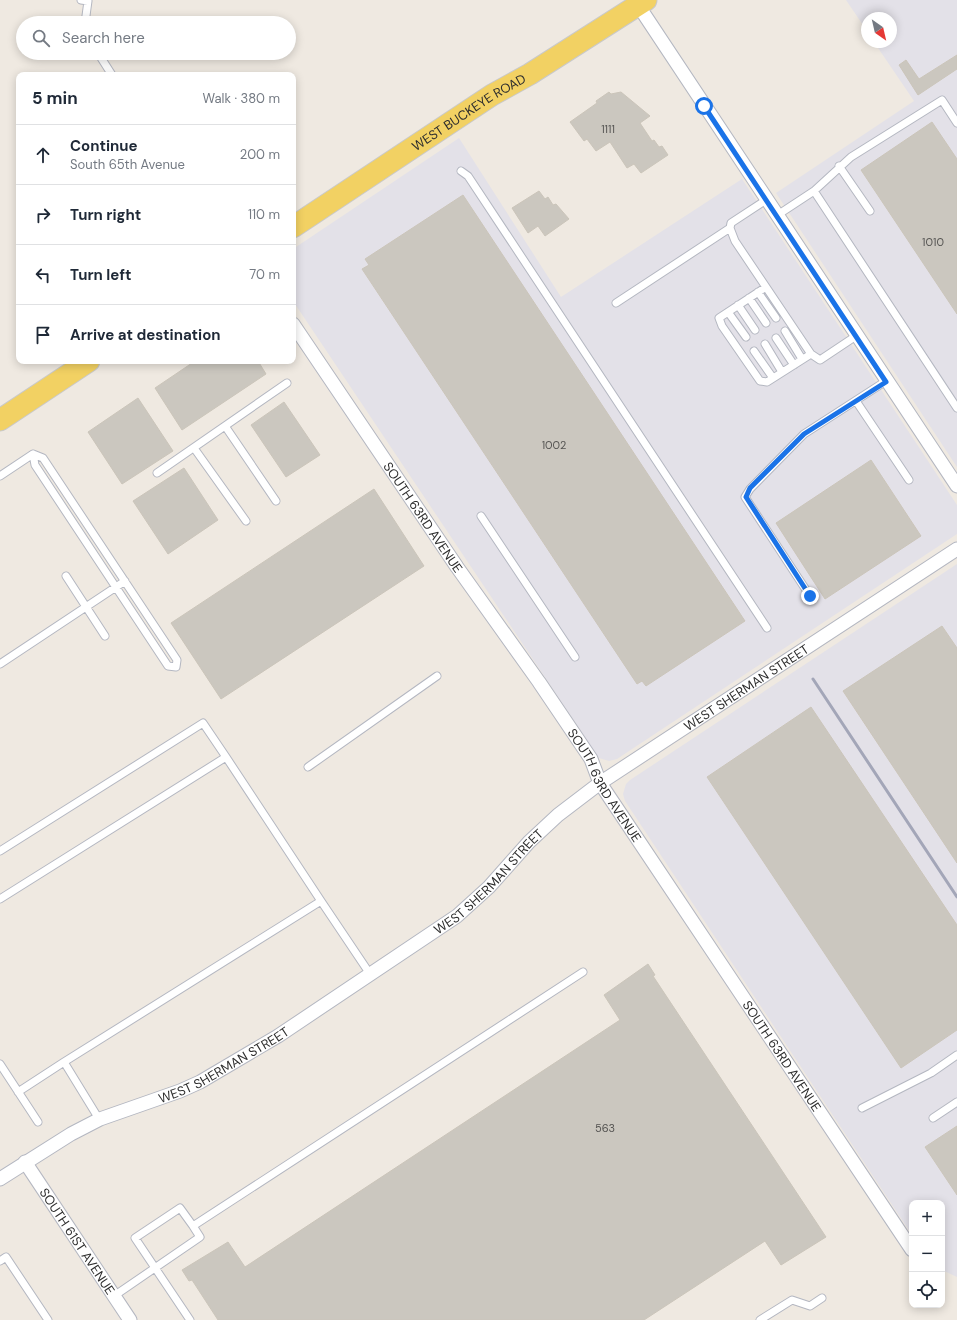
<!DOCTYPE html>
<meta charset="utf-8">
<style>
body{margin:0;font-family:"DM Sans",sans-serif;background:#f2f2f3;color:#1f2937}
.controls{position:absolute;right:12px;bottom:12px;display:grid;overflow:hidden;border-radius:8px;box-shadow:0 2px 10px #0003}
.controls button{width:36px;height:36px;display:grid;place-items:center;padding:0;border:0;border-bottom:1px solid #e0e1e3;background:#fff;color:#1f2937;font:20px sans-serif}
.compass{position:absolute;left:861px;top:12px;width:36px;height:36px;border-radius:50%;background:#fff;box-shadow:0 2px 10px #0003;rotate:146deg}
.stop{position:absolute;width:12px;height:12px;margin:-9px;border:3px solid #1a73e8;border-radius:50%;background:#fff}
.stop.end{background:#1a73e8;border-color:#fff;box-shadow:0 1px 4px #0008}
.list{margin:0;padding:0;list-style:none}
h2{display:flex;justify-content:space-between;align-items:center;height:52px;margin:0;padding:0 16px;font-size:17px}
h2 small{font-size:13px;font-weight:400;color:#747a83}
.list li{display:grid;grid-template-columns:26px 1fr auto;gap:12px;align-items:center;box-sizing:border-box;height:60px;padding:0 16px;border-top:1px solid #e0e1e3}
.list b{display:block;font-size:15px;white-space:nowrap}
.list p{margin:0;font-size:13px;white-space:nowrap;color:#747a83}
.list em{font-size:13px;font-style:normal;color:#747a83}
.icon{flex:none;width:22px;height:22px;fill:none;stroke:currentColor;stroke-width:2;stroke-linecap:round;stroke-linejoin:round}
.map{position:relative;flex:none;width:957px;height:1320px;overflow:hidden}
.search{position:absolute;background:#fff;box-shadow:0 2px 10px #0003;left:16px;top:16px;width:280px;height:44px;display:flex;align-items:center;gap:10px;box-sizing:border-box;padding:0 14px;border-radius:22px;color:#747a83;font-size:15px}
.panel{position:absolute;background:#fff;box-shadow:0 2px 10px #0003;left:16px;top:72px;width:280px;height:292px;border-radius:8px}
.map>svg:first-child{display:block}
</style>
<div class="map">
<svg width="957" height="1320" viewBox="0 0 957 1320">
<rect width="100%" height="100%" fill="#efe9e1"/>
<path fill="#e3e1e8" d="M 846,0 L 957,0 L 957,467 L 776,193 L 914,101 L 874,42 L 891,42 L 891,18 L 867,18 L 867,31 Z
M 459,138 L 561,297 L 742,179 L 957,505 L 957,534 L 617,759 L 609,761 L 599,758 L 293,301 L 293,249 Z
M 957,564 L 957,1277 L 942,1270 L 942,1203 L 912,1203 L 912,1235 L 625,801 L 623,794 L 626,784 L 630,780 Z"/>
<path fill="#cbc7bf" stroke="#cbc5ba" d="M 957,55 L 957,69 L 918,95 L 899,65 L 906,60 L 919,79 Z
M 609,92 L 611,94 L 621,92 L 650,116 L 640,123 L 652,141 L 654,140 L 659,147 L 662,146 L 668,155 L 641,173 L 634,164 L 627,168 L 610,142 L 596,151 L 587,139 L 584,141 L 570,122 L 597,103 L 596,101 Z
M 932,122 L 957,159 L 957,314 L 861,170 Z
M 539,191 L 545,199 L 548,197 L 553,205 L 556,204 L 569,219 L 545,236 L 538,226 L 528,233 L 512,208 Z
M 463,195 L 745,621 L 646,686 L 642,681 L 637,684 L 362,269 L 369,265 L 365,259 Z
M 195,361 L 258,361 L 266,374 L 182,430 L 155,388 Z
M 138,398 L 173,451 L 122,484 L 88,432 Z
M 284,402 L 320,455 L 286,477 L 251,425 Z
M 871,460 L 921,536 L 825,599 L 776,523 Z
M 184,468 L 218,520 L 168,554 L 133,501 Z
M 374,489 L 424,566 L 221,699 L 171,623 Z
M 942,626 L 957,648 L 957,863 L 843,691 Z
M 811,707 L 957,925 L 957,1030 L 901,1068 L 707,777 Z
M 648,964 L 655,975 L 653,976 L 826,1237 L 781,1265 L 765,1241 L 644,1320 L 218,1320 L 192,1280 L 189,1281 L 182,1270 L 228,1242 L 245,1267 L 620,1020 L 604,995 Z
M 957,1126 L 957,1195 L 925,1147 Z"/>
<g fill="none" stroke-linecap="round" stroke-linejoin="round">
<g stroke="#b4b7c1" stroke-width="9">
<path id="service" d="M 81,0 L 88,1 L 85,23
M 98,53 L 112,75
M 839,166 L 870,211
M 461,171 L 468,176 L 767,628
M 814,191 L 851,157 L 942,100 L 957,123
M 766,200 L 731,223 L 730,228 L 735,241 L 811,354 L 820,360 L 856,336
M 776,216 L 814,191 L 957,408
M 766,287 L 719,318 L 722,326 L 760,381 L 767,382 L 811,354
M 758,292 L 776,318
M 749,298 L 766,323
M 616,303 L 730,228
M 738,305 L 755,330
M 728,312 L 746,337
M 785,331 L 802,359
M 776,338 L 794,365
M 765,344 L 782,372
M 754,351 L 773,378
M 856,401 L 909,480
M 225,426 L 276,501
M 194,448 L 246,521
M 33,454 L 43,458 L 177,660 L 176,667 L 168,666 L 35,465 Z
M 157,473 L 287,383
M 0,476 L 33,454
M 481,516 L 575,657
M 66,576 L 105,636
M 810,596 L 745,497 L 750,489 L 804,434 L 886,381
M 0,664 L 125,581
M 308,767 L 437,676
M 0,851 L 203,723 L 226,757
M 0,899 L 226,757 L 321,901
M 0,1064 L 38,1122
M 18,1092 L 64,1062
M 862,1108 L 931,1073 L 957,1055
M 933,1118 L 957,1102
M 99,1119 L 64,1062 L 321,901 L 370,974
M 0,1261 L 6,1257 L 48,1320
M 114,1296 L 200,1237 L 193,1226 L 583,972
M 190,1320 L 135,1238 L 180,1208 L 193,1226
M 760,1320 L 792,1300 L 810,1306 L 822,1298"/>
</g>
<g stroke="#b4b7c1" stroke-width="15">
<g id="minor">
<path d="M 638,5 L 957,486"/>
<path id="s1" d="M 293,324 L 457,567 L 539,682 L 591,759 L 600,783 L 912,1250"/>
<path id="s2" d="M 25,1162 L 130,1320"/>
<path id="s3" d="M 0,1179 L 71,1134 L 100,1119 L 180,1091 L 200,1082 L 278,1036 L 457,916 L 489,887 L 529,842 L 558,815 L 600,783 L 957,549"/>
</g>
</g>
<g stroke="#c9c9c9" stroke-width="23">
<g id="primary">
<path id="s4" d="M 293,227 L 492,95 L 530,74 L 646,0"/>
<path d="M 0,420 L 89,361"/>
</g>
</g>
<use href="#service" stroke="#fff" stroke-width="7"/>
<use href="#minor" stroke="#fff" stroke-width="13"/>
<use href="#primary" stroke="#f2d163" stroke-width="21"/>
<path stroke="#a3a6b8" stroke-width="3" d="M 813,679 L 957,897"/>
</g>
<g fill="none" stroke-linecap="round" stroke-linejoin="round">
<path stroke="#1a73e8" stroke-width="5" d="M 704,106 L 886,382 L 804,434 L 750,488 L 746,497 L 810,596"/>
</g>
<g text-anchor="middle" stroke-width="3.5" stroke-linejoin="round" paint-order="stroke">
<g font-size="11" fill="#555452">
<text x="608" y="133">1111</text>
<text x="933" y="246">1010</text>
<text x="554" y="449">1002</text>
<text x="605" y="1132">563</text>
</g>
<g font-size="13" fill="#2e2e2e" stroke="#fff">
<text dy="5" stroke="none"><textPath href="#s4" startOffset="210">WEST BUCKEYE ROAD</textPath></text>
<text dy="5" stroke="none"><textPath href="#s1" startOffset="233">SOUTH 63RD AVENUE</textPath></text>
<text dy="5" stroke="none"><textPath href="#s3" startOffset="900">WEST SHERMAN STREET</textPath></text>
<text dy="5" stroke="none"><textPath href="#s1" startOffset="557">SOUTH 63RD AVENUE</textPath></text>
<text dy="5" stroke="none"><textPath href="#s3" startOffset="576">WEST SHERMAN STREET</textPath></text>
<text dy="5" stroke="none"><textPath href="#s1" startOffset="881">SOUTH 63RD AVENUE</textPath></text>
<text dy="5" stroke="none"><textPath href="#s3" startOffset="252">WEST SHERMAN STREET</textPath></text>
<text dy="5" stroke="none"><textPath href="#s2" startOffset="95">SOUTH 61ST AVENUE</textPath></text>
</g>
</g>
</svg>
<div class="controls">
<button>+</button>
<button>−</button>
<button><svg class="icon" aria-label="locate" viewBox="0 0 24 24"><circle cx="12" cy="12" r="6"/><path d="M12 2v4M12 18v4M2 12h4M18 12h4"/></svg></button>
</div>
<svg class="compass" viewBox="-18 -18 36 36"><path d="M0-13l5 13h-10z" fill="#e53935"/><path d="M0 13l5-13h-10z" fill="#747a83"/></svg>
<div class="stop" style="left:704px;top:106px"></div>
<div class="stop end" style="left:810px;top:596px"></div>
<div class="search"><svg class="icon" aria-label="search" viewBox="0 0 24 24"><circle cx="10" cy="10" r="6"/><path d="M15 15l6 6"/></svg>Search here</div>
<section class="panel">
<h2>5 min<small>Walk · 380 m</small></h2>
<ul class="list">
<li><svg class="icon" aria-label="ahead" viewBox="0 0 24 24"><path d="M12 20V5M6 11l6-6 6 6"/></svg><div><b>Continue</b><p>South 65th Avenue</p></div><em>200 m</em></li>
<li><svg class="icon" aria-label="right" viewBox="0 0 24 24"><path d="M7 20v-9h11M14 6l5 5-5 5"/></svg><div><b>Turn right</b></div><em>110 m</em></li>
<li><svg class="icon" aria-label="left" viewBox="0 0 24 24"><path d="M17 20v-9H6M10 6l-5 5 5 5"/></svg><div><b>Turn left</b></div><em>70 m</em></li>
<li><svg class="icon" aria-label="arrive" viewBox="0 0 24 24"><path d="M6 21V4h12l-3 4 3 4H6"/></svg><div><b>Arrive at destination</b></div></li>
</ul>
</section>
</div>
